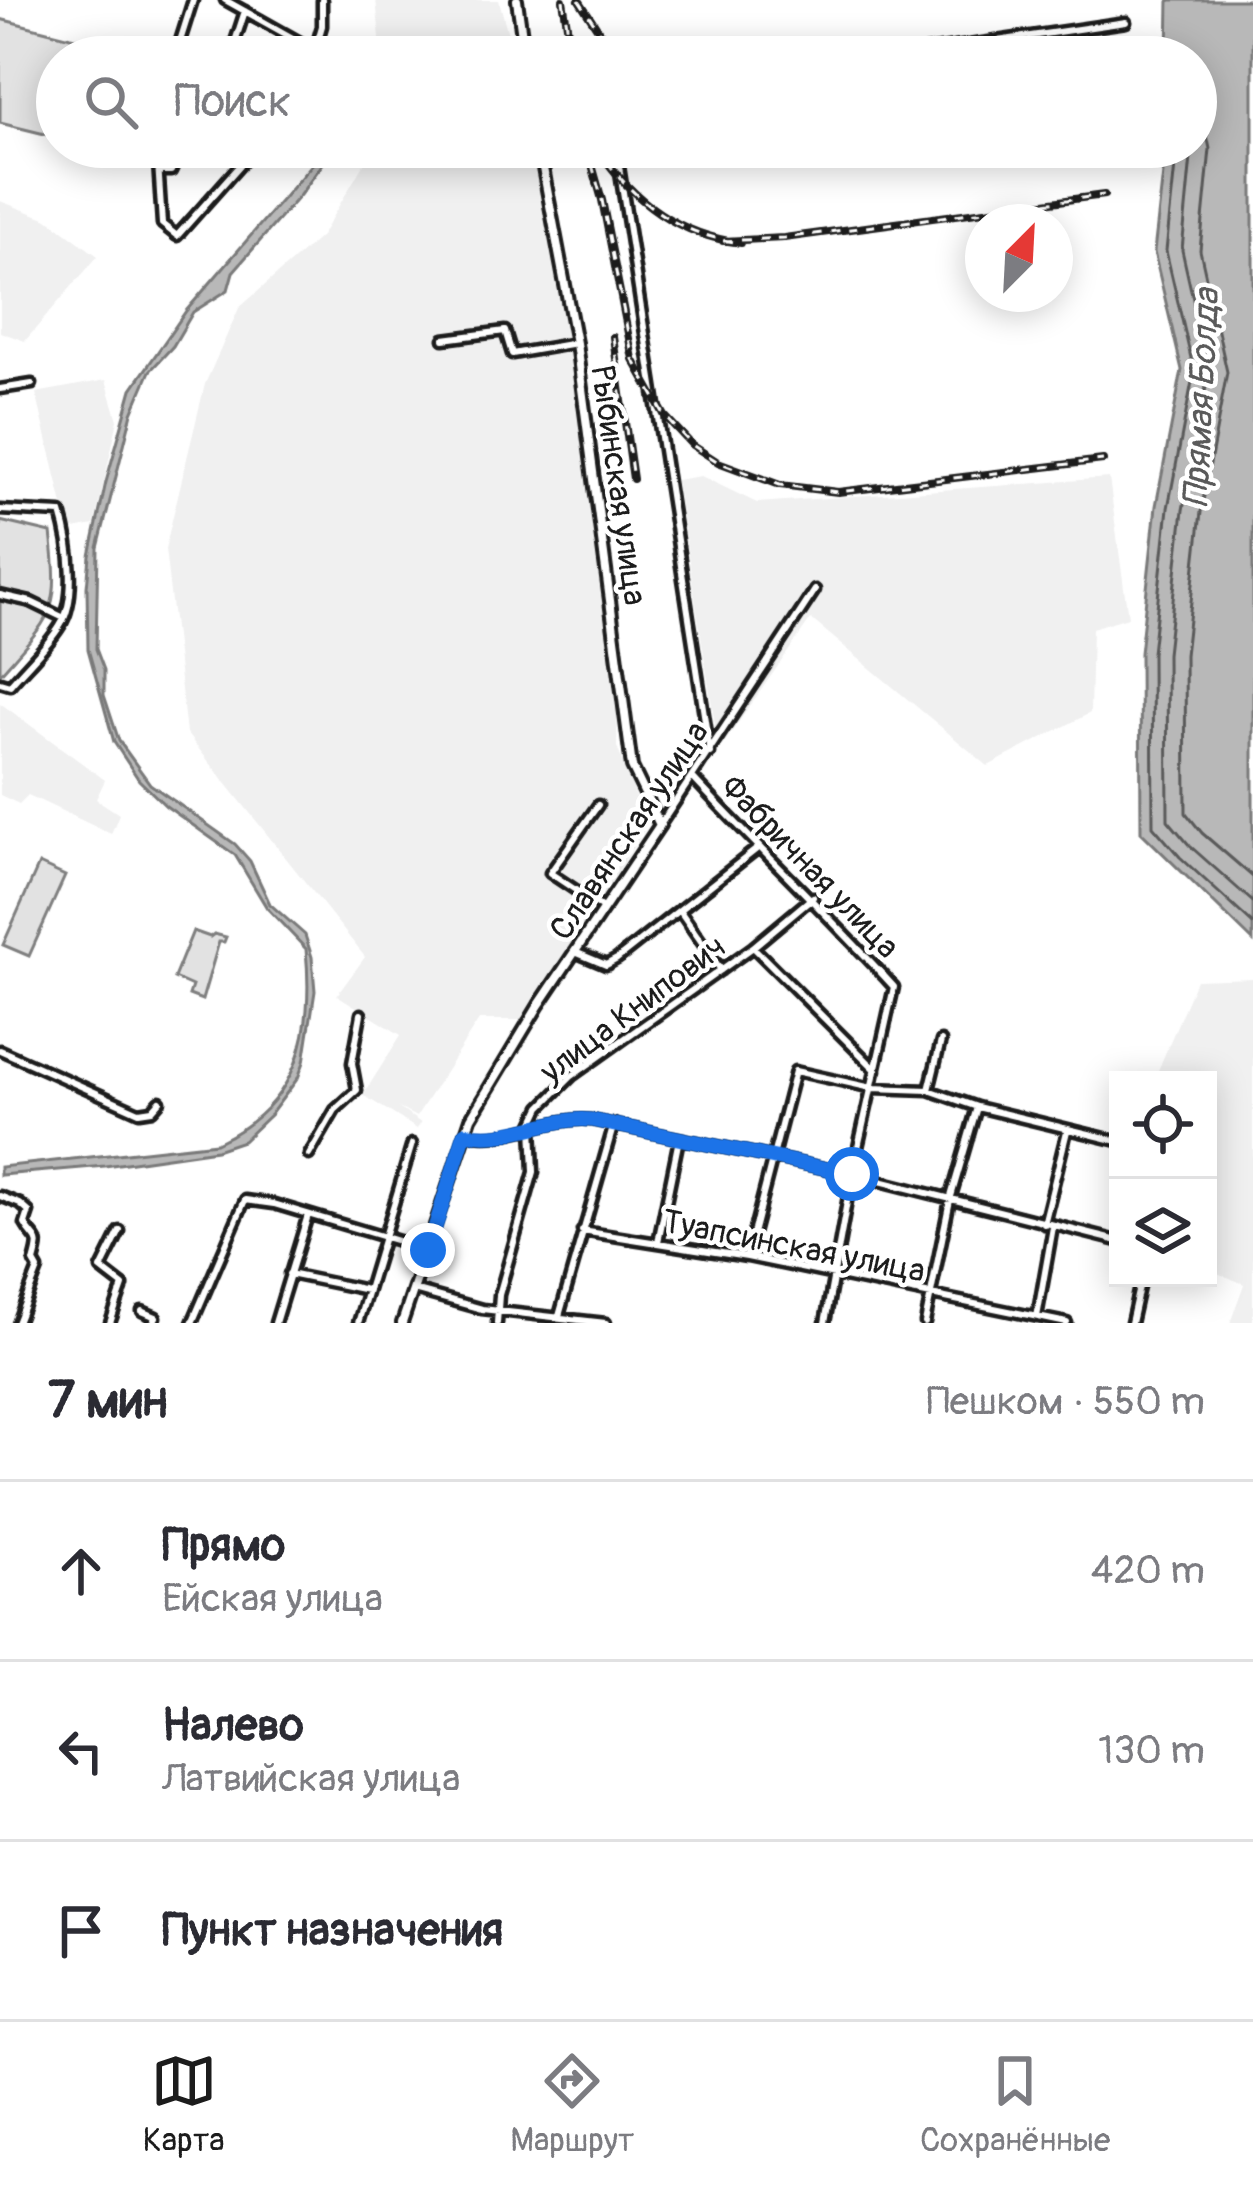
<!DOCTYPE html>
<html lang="ru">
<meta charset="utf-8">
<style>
body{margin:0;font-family:Pangolin,sans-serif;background:#f7f7f7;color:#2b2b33}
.controls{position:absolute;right:36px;bottom:36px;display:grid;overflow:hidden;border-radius:0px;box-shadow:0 6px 30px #0003}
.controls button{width:108px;height:108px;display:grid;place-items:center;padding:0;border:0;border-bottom:3px solid #e1e1e2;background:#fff;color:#2b2b33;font:60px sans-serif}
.compass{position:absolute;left:965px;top:204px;width:108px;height:108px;border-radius:50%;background:#fff;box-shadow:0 6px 30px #0003;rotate:24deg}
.stop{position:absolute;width:36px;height:36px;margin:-27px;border:9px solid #1a73e8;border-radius:50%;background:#fff}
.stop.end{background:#1a73e8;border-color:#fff;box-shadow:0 3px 12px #0008}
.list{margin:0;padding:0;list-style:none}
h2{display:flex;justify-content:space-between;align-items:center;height:156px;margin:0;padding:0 48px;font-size:51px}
h2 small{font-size:39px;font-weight:400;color:#7c7c81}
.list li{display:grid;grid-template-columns:78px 1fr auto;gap:36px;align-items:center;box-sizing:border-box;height:180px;padding:0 48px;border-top:3px solid #e1e1e2}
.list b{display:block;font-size:45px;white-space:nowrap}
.list p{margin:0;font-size:39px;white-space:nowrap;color:#7c7c81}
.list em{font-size:39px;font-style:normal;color:#7c7c81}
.icon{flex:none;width:66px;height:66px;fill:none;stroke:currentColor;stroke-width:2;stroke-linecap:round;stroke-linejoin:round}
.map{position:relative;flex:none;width:1253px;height:1323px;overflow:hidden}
.search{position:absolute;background:#fff;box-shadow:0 6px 30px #0003;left:36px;right:36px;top:36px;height:132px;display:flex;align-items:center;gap:30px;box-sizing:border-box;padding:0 42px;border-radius:66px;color:#7c7c81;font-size:45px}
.sheet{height:696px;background:#fff}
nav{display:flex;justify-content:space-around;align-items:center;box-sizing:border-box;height:168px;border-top:3px solid #e1e1e2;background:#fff;font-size:33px;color:#7c7c81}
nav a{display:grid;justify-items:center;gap:6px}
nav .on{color:#1c1c1c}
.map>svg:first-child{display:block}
</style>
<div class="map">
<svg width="1253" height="1323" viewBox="0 0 1253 1323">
<rect width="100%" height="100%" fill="#fff"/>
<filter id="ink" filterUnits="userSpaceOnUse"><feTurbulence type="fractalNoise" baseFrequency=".00833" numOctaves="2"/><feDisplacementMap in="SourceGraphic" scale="24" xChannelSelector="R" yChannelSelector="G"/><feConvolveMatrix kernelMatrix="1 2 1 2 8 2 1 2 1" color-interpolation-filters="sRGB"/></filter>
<g filter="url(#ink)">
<path fill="#f0f0f0" d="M 376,0 L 499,0 L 514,57 L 382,57 Z
M 368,147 L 534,147 L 572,355 L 618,690 L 617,747 L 647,826 L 522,1020 L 479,1020 L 416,1117 L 397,1107 L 421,1123 L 417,1129 L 363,1095 L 401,1035 L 337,995 L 365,957 L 186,733 L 165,549 L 205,384 L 239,308 L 321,236 L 366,160 Z
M 0,201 L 48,219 L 98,256 L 25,341 L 0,332 Z
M 106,380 L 118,420 L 94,525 L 69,530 L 36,393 Z
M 701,476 L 757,503 L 1109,478 L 1128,617 L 1092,628 L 1090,713 L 988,766 L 811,619 L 719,750 L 676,480 Z
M 0,703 L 105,780 L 96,799 L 119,814 L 111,834 L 28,795 L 19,804 L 0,795 Z
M 1253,978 L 1253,1323 L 1230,1323 L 1244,1284 L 1208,1269 L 1208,1080 L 1154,1080 L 1196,980 Z"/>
<path fill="#e2e2e2" stroke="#7f7f7f" stroke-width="3" d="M 0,19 L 130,52 L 128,57 L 57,57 L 57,137 L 0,123 Z
M 0,521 L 51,533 C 61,614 52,615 0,674 Z
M 39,864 L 65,876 L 29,956 L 3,945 Z
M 193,931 L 210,937 L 214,934 L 226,937 L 224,942 L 219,942 L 202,1000 L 189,995 L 192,986 L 174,978 Z"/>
<path fill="#b8b8b8" stroke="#7a7a7a" stroke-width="3" d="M 1169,0 L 1253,0 L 1253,941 L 1141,832 L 1140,653 L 1156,506 L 1182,370 L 1154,252 L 1166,147 L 1196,147 L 1196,57 L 1168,57 Z
M 327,147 L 335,147 L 300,195 L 233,272 L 228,290 L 193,312 L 173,346 L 150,371 L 132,413 L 98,548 L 96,649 L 104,670 L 104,695 L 119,741 L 150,784 L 235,844 L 250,861 L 270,904 L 305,935 L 312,957 L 315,991 L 304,1062 L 298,1078 L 271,1114 L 243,1141 L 216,1150 L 105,1166 L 0,1175 L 0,1167 L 216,1143 C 300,1105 314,1033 306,949 L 267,908 L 235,855 L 166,806 L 139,780 L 114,742 L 88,649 L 87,587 L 90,556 L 106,482 L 132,389 L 186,311 Z"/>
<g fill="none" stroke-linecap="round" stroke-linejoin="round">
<path stroke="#5a5a5a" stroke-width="3" d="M 1196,116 L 1206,130 L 1210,149 L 1200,250 L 1227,372 L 1201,512 L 1185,655 L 1186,813 L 1202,833 L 1253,877
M 1177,147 L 1166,251 L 1194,371 L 1168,508 L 1152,653 L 1153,826 L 1180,857 L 1253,924
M 1192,147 L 1182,250 L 1209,371 L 1183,510 L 1167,654 L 1168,820 L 1190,846 L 1253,902"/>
<g stroke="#1c1c1c" stroke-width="15">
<path id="street" d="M 225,0 L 316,51
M 175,57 L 193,0
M 230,57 L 245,11
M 313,57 L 322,26 L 322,0
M 509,57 L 520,37
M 887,57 L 1126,22
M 157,147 L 162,224 L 177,236 L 256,147
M 616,147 L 710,753
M 161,171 L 171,171 L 182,147
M 444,339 L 505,331 L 512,354 L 576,343
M 0,389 L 32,384
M 0,510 L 61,513 C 70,543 78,599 60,626 C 47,647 26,666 10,685 L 0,682
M 0,595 L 31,602 L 64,618
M 693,778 C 759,849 829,915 894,987 L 852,1174 L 825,1323
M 598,805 L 550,873 L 604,909
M 660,825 L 815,590
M 680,911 L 721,970
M 753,947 L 876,1070
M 575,952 L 606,965 L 617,959 L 758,848
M 0,1050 L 139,1112 L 152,1110 L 160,1101
M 929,1090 L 941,1041
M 466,1134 C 508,1143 548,1116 591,1120 L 852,1174 L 1118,1241
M 309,1155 L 335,1110 L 357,1090 L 352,1063 L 361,1014
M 0,1196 L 20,1204 L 29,1212 L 25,1224 C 36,1244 42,1234 34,1262 L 38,1269 L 17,1323
M 1044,1224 L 1067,1131
M 582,1231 L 747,1257 L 1067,1323
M 658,1242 L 679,1139
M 747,1257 L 795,1071 L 872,1088 L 929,1090 L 977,1107 L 1118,1141
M 289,1274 L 367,1290
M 414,1290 L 482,1309 L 606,1323
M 142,1311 L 156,1317 L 153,1323
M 559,1316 L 614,1124
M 1037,1317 L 1053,1227
M 110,1323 L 123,1286 L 101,1269 L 120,1231
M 192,1323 L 245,1200 L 274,1204 L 428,1250
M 275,1323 L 308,1215
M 358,1323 L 412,1144
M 497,1323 L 499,1295 L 534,1172 L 532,1126 L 541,1107 L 572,1076 L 753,947 L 813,897
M 925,1323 L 950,1200 L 977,1107
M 1131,1323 L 1141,1278"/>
</g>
<g stroke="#1c1c1c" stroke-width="16">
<path id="secondary" d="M 517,0 L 525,57
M 402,1323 L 471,1118 L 539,1005 L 660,825 L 632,767 L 576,343 L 539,147"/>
</g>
<use href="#street" stroke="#fff" stroke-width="6"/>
<use href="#secondary" stroke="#fff" stroke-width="8"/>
<g stroke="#1c1c1c" stroke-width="8">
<path id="rail" d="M 563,0 L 572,57
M 579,0 L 616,57
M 587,147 L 602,200 L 633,359 L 665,416 L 692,445 L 718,462 L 780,485 L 838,492 L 1103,460
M 597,147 C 631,200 678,235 741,243
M 745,147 C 811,178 875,164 943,147
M 796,148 L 851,147
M 723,241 L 784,238 L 1104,195
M 613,337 L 633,479"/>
</g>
<use href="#rail" stroke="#fff" stroke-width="3" stroke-dasharray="9" stroke-linecap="butt"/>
</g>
</g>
<g fill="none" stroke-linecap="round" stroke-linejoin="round" filter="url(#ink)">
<path stroke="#1a73e8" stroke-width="15" d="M 428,1250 L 465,1133 C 507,1143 548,1116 591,1120 L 852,1174"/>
</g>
<g text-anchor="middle" stroke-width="9" stroke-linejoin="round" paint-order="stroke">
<g font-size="33" fill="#1c1c1c" stroke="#fff">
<text transform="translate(620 485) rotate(82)" y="12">Рыбинская улица</text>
<text transform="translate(628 830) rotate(-56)" y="12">Славянская улица</text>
<text transform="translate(811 866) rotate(46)" y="12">Фабричная улица</text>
<text transform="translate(632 1008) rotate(-37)" y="12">улица Книпович</text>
<text transform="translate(794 1245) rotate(11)" y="12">Туапсинская улица</text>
</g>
<g font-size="36" font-style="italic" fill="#5a5a5a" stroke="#fff">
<text transform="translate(1200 398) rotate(-87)" y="13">Прямая Болда</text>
</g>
</g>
</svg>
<div class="controls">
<button><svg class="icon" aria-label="locate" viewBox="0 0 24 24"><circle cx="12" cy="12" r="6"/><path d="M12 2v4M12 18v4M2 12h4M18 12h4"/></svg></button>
<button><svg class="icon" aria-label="layers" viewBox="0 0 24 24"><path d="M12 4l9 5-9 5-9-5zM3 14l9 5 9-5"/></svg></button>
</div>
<svg class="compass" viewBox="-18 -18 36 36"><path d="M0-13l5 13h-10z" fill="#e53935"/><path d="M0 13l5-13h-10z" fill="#7c7c81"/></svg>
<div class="stop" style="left:852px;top:1174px"></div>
<div class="stop end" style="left:428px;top:1250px"></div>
<div class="search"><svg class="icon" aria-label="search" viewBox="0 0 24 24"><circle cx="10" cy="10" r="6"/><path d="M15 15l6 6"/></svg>Поиск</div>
</div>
<section class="sheet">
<h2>7 мин<small>Пешком · 550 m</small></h2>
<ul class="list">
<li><svg class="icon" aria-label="ahead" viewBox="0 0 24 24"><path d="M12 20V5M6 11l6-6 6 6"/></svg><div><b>Прямо</b><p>Ейская улица</p></div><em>420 m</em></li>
<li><svg class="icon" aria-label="left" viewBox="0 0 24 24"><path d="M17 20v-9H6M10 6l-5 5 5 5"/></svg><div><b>Налево</b><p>Латвийская улица</p></div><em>130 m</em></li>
<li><svg class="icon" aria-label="arrive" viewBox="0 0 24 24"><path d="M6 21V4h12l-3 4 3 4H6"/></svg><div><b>Пункт назначения</b></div></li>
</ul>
</section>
<nav>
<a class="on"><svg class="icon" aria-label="map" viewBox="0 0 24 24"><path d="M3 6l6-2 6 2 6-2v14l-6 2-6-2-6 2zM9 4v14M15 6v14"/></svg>Карта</a>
<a><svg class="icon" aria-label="directions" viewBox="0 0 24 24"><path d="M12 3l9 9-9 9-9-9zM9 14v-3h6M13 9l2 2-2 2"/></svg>Маршрут</a>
<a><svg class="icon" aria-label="saved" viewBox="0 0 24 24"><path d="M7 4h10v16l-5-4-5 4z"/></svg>Сохранённые</a>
</nav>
